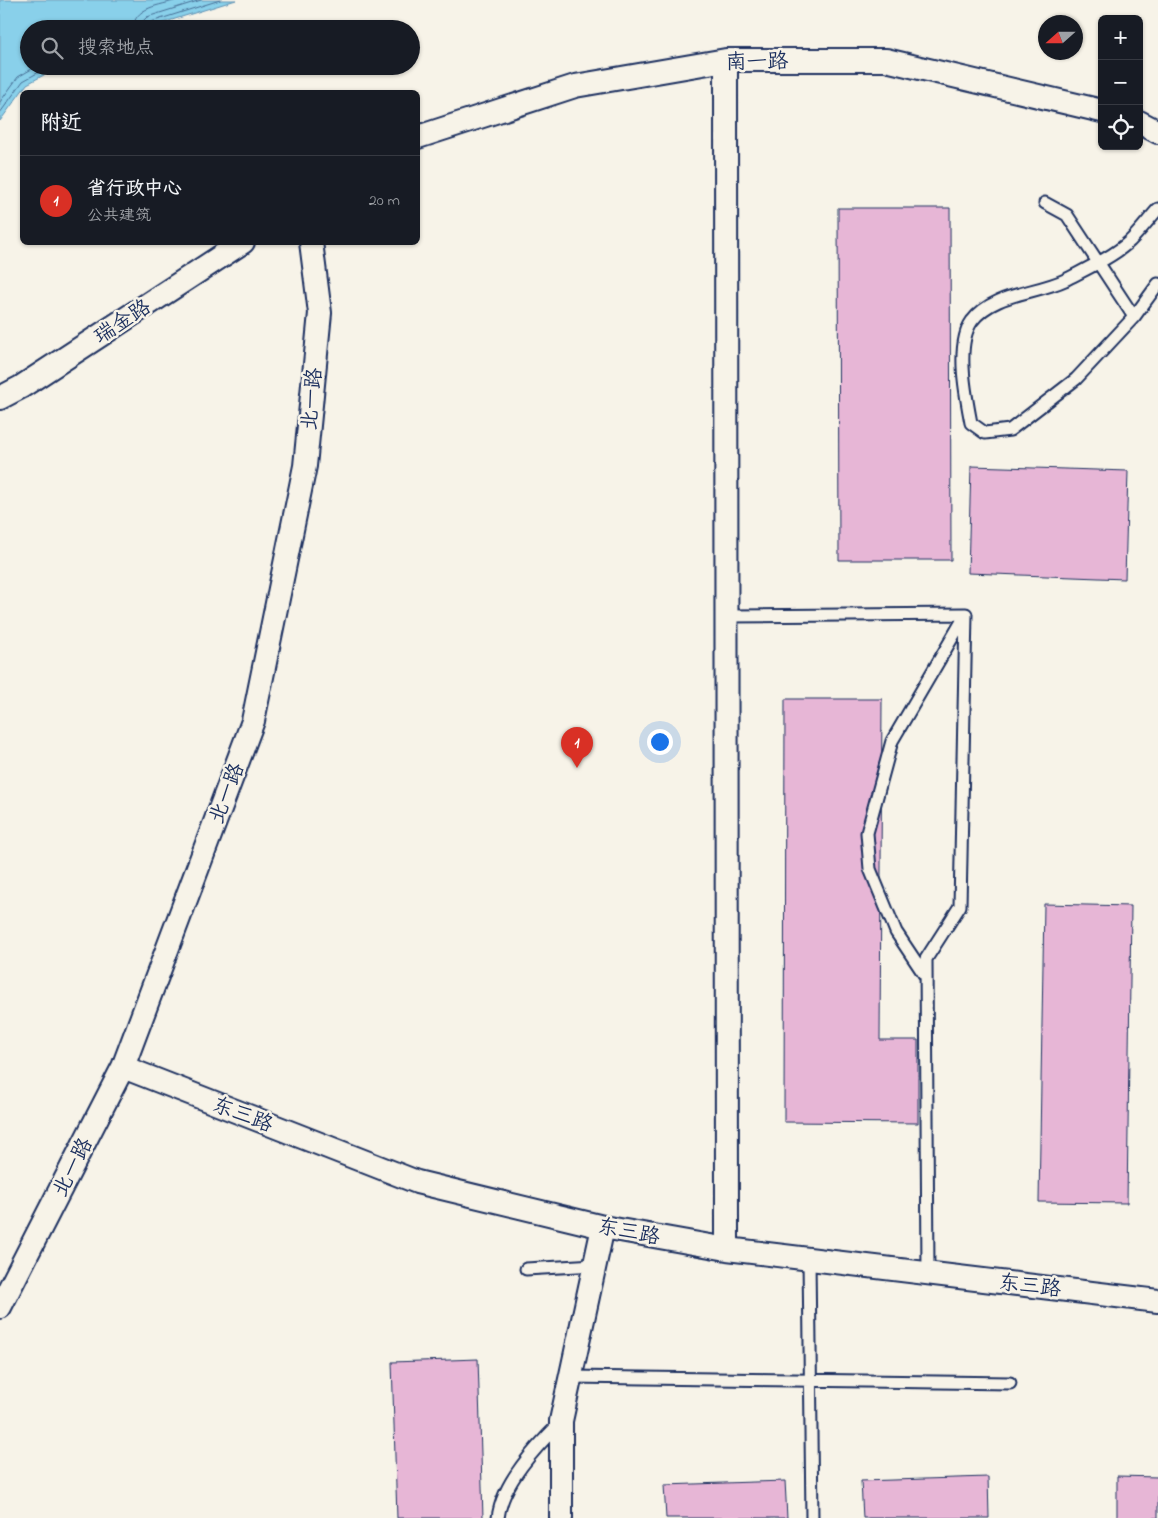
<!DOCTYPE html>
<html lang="zh">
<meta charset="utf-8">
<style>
body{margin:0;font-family:"Indie Flower","LXGW WenKai TC",sans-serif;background:#242831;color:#f1f3f6}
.controls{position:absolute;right:15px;top:15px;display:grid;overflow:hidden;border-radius:8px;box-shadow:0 1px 4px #0004}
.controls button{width:45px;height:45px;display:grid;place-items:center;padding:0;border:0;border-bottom:1px solid #363941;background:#171b24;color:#f1f3f6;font:25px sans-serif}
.compass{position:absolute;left:1038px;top:15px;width:45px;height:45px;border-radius:50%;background:#171b24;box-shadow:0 1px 4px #0004;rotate:249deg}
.you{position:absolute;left:659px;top:741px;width:18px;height:18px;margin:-12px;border:4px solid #fff;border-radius:50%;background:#1a73e8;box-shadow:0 0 0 8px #1a73e833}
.badge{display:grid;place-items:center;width:32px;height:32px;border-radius:50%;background:#d93025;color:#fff;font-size:16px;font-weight:700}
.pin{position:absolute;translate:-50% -41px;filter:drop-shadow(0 1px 2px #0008)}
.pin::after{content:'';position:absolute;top:26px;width:18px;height:15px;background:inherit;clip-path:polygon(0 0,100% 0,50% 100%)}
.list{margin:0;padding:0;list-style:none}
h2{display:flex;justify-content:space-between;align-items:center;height:65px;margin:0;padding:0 20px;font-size:21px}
h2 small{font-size:16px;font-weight:400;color:#9ea1a6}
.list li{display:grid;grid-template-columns:32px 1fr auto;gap:15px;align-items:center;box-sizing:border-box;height:90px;padding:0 20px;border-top:1px solid #363941}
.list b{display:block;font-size:19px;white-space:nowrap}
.list p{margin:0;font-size:16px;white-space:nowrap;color:#9ea1a6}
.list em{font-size:16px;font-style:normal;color:#9ea1a6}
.icon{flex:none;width:28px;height:28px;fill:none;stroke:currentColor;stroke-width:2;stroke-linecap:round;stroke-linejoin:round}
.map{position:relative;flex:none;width:1158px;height:1518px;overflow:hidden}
.search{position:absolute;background:#171b24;box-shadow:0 1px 4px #0004;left:20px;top:20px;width:400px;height:55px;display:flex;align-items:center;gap:12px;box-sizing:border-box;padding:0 18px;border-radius:28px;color:#9ea1a6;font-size:19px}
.panel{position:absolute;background:#171b24;box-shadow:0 1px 4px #0004;left:20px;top:90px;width:400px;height:155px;border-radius:8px}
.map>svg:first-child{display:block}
</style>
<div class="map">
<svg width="1158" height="1518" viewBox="0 0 1158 1518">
<rect width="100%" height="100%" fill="#f7f3e8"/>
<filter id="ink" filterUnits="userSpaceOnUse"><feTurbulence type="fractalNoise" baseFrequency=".02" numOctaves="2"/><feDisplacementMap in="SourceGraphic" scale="10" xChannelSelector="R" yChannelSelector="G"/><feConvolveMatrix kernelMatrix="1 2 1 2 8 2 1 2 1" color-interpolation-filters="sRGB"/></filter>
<g filter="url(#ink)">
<path fill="#89d0ea" stroke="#5d90b2" d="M 0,0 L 236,0 L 143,29 L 29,29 L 29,66 L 61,66 L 27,84 L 0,121 Z"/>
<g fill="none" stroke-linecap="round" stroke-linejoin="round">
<path stroke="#476f96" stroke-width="1" d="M 133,29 C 134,6 160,6 177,0
M 141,29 L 142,22 L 147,17 L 201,0
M 147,29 L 151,22 L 220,0
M 0,102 L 18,77 L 37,66
M 0,113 L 23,81 L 50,66"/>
</g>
<path fill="#e7b6d6" stroke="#1b2f5e" d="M 838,208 L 950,208 L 951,560 L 839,560 Z
M 971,466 L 1128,471 L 1125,579 L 968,573 Z
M 785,699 L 882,699 L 880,1040 L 918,1040 L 918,1123 L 784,1122 Z
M 1044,904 L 1131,906 L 1127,1203 L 1039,1202 Z
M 478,1359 L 483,1518 L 397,1518 L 392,1362 Z
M 1117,1476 L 1158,1477 L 1158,1518 L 1117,1518 Z
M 988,1477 L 989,1518 L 863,1518 L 861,1481 Z
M 785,1481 L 787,1518 L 666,1518 L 664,1485 Z"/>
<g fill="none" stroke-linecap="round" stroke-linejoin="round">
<g stroke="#1b2f5e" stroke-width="15">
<path id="service" d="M 1045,203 L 1067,215 L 1134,317
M 1158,209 C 1149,219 1140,231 1130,241 C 1113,257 1086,269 1065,280 C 1035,294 993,293 972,321 C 955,345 966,396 971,423 L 985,433 L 1010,430 L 1076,379 L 1134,317 L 1158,284
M 726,616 L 966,614 L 960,906 L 926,959 L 928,1273
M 926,977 L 896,932 L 870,869 L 867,833 L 892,741 L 965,616
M 809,1259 L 812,1518
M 526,1269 L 595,1265
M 571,1377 L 1010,1383
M 498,1518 C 502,1483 536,1447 560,1423"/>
</g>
<g stroke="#1b2f5e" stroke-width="26">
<path id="minor" d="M 726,60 L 727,1249
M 1139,122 L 1158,132
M 418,137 L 575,86 L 726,60 L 886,60 L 1102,111
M 0,398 L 21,387 L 243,242
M 123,1067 L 417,1182 L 603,1227 L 727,1249 L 1158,1301
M 0,1307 L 123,1067 L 253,721 L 305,466 L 320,313 L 311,242
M 561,1518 L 561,1421 L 603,1227"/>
</g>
<use href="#service" stroke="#f7f3e8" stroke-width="11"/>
<use href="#minor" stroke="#f7f3e8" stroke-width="22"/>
</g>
</g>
<g text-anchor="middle" stroke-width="5" stroke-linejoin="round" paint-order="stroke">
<g font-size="21" fill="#1b2f5e" stroke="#f7f3e8">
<text transform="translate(757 61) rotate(-1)" y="7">南一路</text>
<text transform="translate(122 321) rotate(-33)" y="7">瑞金路</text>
<text transform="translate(311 399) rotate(-85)" y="7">北一路</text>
<text transform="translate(226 793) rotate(-69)" y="7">北一路</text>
<text transform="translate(243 1114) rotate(21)" y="7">东三路</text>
<text transform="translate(72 1167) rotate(-63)" y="7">北一路</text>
<text transform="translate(629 1231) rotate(11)" y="7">东三路</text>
<text transform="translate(1030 1285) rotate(7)" y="7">东三路</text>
</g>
</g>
</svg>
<div class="controls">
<button>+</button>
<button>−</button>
<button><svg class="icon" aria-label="locate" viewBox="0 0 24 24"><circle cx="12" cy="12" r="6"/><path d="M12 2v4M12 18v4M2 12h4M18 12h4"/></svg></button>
</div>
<svg class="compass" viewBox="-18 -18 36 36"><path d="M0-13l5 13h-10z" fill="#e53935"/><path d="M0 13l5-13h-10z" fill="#9ea1a6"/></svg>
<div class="you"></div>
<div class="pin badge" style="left:577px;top:768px">1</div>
<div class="search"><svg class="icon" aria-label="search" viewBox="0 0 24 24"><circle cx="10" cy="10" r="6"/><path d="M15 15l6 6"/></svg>搜索地点</div>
<section class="panel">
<h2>附近<small></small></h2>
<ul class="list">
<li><span class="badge">1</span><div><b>省行政中心</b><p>公共建筑</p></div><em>20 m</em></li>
</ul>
</section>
</div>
